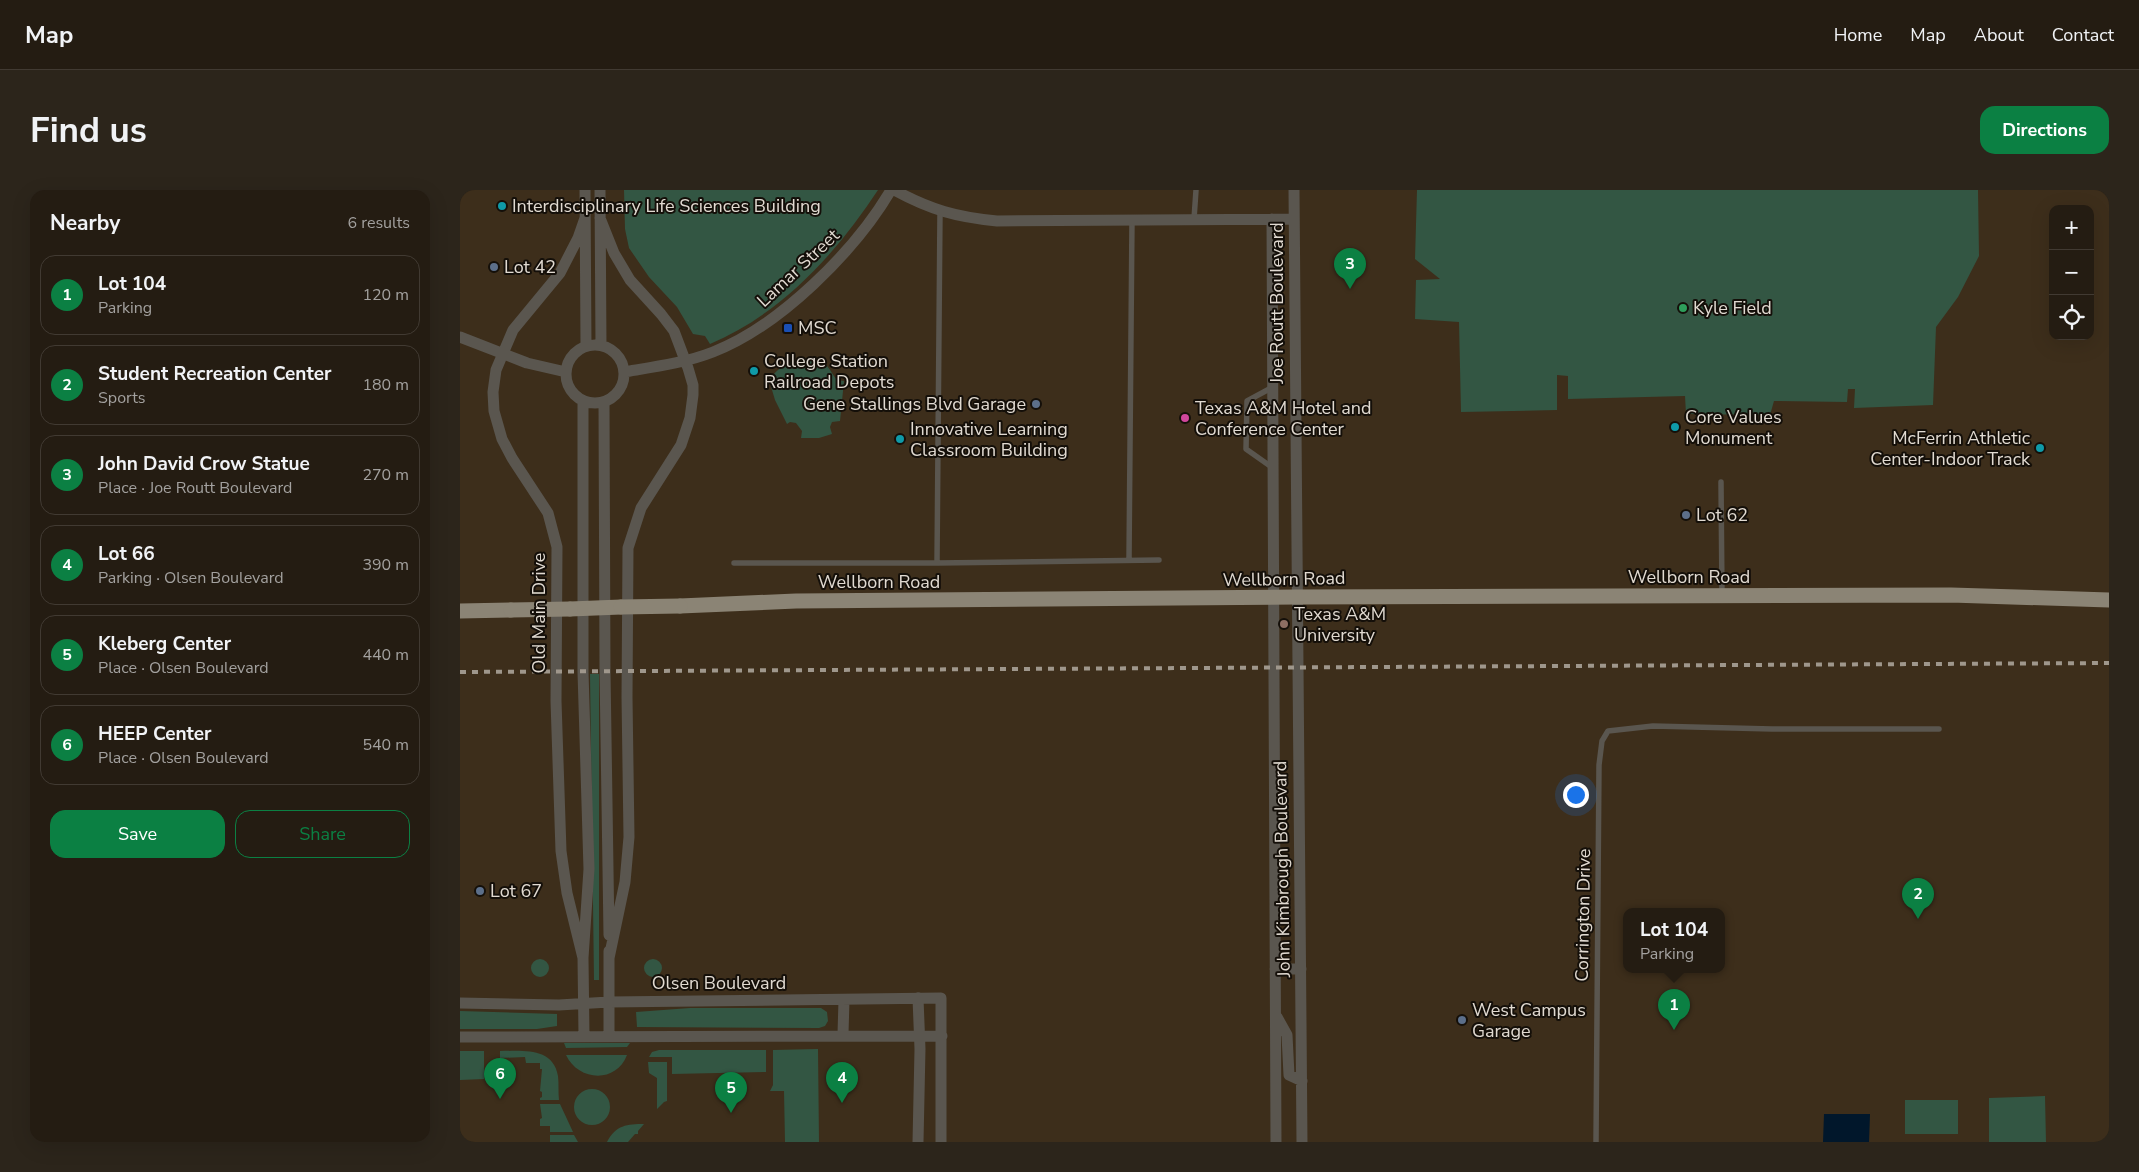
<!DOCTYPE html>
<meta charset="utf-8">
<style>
body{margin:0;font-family:"Nunito Sans",sans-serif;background:#2c251b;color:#f1f3f6}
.controls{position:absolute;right:15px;top:15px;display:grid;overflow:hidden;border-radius:10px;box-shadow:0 5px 20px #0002}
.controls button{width:45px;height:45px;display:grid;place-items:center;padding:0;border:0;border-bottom:1px solid #413a32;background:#241c12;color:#f1f3f6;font:25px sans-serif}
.you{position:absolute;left:1115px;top:604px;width:18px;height:18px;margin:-12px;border:4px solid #fff;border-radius:50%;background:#1a73e8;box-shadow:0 0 0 8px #1a73e833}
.badge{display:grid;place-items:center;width:32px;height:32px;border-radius:50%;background:#0b8043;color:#fff;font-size:16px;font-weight:700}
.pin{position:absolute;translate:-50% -41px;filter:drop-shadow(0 1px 2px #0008)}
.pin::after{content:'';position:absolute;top:26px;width:18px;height:15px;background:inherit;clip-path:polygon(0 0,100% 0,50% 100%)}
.popup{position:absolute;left:1163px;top:718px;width:102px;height:65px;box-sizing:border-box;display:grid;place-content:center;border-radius:10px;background:#241c12;filter:drop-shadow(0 1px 4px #0005);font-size:16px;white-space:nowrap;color:#a3a19f}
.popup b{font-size:19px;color:#f1f3f6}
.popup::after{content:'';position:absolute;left:50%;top:100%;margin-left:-10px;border:10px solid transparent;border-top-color:#241c12}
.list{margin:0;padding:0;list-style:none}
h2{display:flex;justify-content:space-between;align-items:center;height:65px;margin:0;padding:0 20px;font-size:21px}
h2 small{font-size:16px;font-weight:400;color:#a3a19f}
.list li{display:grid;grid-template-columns:32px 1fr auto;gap:15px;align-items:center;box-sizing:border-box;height:80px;margin:0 10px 10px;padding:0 10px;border:1px solid #413a32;border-radius:15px}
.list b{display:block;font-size:19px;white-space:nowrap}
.list p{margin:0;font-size:16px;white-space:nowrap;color:#a3a19f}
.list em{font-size:16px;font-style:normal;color:#a3a19f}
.actions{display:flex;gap:10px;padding:15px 20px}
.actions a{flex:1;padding:11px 0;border:1px solid #0b8043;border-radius:15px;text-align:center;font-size:18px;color:#0b8043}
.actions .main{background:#0b8043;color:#fff}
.icon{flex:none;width:28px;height:28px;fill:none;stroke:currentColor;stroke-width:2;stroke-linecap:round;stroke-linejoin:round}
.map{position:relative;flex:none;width:1649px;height:952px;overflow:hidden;border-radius:15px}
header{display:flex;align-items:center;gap:30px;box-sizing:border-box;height:70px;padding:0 25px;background:#241c12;border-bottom:1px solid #413a32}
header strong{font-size:24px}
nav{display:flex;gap:28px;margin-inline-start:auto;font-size:18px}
.intro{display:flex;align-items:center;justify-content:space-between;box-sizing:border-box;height:120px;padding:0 30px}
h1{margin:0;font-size:35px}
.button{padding:12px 22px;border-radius:15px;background:#0b8043;color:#fff;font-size:18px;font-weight:700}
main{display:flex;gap:30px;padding:0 30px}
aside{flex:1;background:#241c12;border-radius:15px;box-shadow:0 5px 20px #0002}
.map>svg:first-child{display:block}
</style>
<header>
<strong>Map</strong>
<nav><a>Home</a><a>Map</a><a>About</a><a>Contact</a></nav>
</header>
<div class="intro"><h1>Find us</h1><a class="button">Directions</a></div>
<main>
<aside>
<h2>Nearby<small>6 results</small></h2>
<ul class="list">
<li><span class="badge">1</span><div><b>Lot 104</b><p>Parking</p></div><em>120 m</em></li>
<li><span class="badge">2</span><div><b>Student Recreation Center</b><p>Sports</p></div><em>180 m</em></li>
<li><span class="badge">3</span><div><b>John David Crow Statue</b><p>Place · Joe Routt Boulevard</p></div><em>270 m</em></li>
<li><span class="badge">4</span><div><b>Lot 66</b><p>Parking · Olsen Boulevard</p></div><em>390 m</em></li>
<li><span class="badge">5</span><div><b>Kleberg Center</b><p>Place · Olsen Boulevard</p></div><em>440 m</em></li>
<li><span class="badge">6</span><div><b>HEEP Center</b><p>Place · Olsen Boulevard</p></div><em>540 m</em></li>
</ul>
<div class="actions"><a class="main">Save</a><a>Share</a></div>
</aside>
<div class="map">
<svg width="1649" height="952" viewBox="0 0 1649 952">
<rect width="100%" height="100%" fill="#302518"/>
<path fill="#3d2e1b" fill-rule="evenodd" d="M 0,0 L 1649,0 L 1649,952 L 0,952 ZM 1593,19 L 1630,19 L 1630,146 L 1593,146 ZM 1166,721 L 1262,721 L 1262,779 L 1166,779 Z"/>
<path fill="#335643" d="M 164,0 L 418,0 C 376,64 321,124 250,154 L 245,146 L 233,144 L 217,117 L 189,87 L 169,58 L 165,39 Z
M 957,0 L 1518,0 L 1519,66 L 1498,107 L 1476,137 L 1473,215 L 1394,218 L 1395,199 L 1388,199 L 1387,212 L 1314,211 L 1310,225 L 1226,224 L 1225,206 L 1108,209 L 1108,186 L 1097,185 L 1097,220 L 1001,222 L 999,132 L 955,129 L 956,90 L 980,89 L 955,69 Z
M 342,168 C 368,170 363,171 377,190 L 384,191 L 380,231 L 372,232 L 370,237 L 372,244 L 359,248 L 341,248 L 342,241 L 336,233 L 330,232 L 327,234 L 315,210 L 309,190 C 318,178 327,172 342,168 Z
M 130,484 L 139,484 L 139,790 L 134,790 Z
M71 778a9 9 0 1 1 18 0a9 9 0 1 1-18 0Z
M184 778a9 9 0 1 1 18 0a9 9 0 1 1-18 0Z
M 230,818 L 361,818 L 367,822 L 368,831 L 365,836 L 359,838 L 177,837 L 176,822 Z
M 0,821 L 97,824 L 97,836 L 77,839 L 0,839 Z
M 104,853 L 170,853 L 167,857 L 106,858 Z
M 358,859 L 359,952 L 325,952 L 324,901 L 310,901 L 313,895 L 313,860 Z
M 199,860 L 306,860 L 306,882 L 212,884 L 212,867 L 189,867 L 192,862 Z
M 0,861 L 24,861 L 24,889 L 0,890 Z
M 40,861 C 63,861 93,857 98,886 C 99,894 98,902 99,910 L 80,910 L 80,908 L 82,907 L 82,902 L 80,901 L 82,879 L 80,879 L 80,873 L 66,873 L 65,867 L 40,868 Z
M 106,865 L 167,865 C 156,894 118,891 106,865 Z
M 188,872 L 207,872 L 207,911 L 204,912 L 197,919 L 197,888 L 189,883 Z
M114 917a18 18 0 1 1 36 0a18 18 0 1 1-36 0Z
M 1585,906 L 1586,952 L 1529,952 L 1529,908 Z
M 1445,910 L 1498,910 L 1498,944 L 1445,944 Z
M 80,914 L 100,914 L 113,942 L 90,942 L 90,936 L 80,936 L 80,929 L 82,928 Z
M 184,934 L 178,941 L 178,944 L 175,944 L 168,952 L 147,952 C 156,935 167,934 184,934 Z
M 90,945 L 114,945 L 118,952 L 90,952 Z"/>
<path fill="#01172b" d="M 1364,924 L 1410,924 L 1409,952 L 1363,952 Z"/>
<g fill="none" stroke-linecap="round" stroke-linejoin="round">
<path stroke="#5a564f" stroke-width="5.5" d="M 734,29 L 736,0
M 813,197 L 787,211 L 786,259 L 813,278
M 1261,292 L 1262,405
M 669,370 L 672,30
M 274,373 L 477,373 L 699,370
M 477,373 L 480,22
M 1136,952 L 1139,575 L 1142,551 L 1148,541 L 1193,536 L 1312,539 L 1479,539"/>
<path stroke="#5a564f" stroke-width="11" d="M 125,0 L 126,156
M 140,0 L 141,155
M 434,0 C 471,20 496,27 537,31 L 834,29
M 834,0 L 842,952
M 140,28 L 154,63 L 170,90 L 201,124 L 214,141 L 228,178 L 233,195 L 233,205 L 230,228 L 221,255 L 181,318 L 168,358 L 167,507 L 169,647 L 165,692 L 149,768
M 812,29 L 816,952
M 0,147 L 67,173 L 106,182
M106 184a29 29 0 1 1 58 0a29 29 0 1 1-58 0Z
M 164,182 C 194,177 225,173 253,162 C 320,136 395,61 431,0
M 123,211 L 123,482 L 129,679 L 123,768 L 124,846
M 144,212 L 145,481 L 149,745
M 123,768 L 107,703 L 101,661 L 96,511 L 97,357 L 88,323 L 52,268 L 42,249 L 34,221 L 33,202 L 36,180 L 53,140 L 100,83 L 118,48 L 125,28
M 815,779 L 841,779
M 458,808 L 460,859 L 458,952
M 0,813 L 99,815 L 149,812 L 481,808 L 481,952
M 817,827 L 827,845 L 829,885 L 842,891
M 383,844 L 384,810
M 149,846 L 149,761
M 0,847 L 482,846"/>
<path stroke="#8b8475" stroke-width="15" d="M 220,416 L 336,411 L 837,407 L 1491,405 L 1649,410
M 110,419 L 161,417
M 0,421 L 51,420"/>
<path stroke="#9f978c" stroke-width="4" stroke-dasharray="6 6" stroke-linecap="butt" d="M 0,482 L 1649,473"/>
<path stroke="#8b8475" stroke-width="15" d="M 161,417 L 220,416
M 51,420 L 110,419"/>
</g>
<g fill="#0f9aa8" stroke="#140f09" stroke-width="2">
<circle cx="42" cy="16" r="5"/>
<circle cx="294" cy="181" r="5"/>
<circle cx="1215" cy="237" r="5"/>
<circle cx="440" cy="249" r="5"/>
<circle cx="1580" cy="258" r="5"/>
</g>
<g fill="#5c6f8a" stroke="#140f09" stroke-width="2">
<circle cx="34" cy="77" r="5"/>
<circle cx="576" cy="214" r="5"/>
<circle cx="1226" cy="325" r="5"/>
<circle cx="20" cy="701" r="5"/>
<circle cx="1002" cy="830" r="5"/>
</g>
<circle fill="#2e9e5b" stroke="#140f09" stroke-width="2" cx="1223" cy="118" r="5"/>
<rect fill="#1a4fb4" stroke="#140f09" stroke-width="2" x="323" y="133" width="10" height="10" rx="2.5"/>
<circle fill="#d1479c" stroke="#140f09" stroke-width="2" cx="725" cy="228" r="5"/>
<circle fill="#8d6e63" stroke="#140f09" stroke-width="2" cx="824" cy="434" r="5"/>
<g text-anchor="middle" stroke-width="4" stroke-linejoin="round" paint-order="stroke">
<g font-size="18" fill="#e1dad1" stroke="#140f09" text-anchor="start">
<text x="52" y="22">Interdisciplinary Life Sciences Building</text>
<text x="44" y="83">Lot 42</text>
<text x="1233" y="124">Kyle Field</text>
<text x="338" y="144">MSC</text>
<text x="304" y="177">College Station<tspan x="304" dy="21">Railroad Depots</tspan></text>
<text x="566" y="220" text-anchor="end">Gene Stallings Blvd Garage</text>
<text x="735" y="224">Texas A&amp;M Hotel and<tspan x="735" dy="21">Conference Center</tspan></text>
<text x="1225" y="233">Core Values<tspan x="1225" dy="21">Monument</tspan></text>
<text x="450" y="245">Innovative Learning<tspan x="450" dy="21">Classroom Building</tspan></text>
<text x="1570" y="254" text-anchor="end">McFerrin Athletic<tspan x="1570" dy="21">Center-Indoor Track</tspan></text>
<text x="1236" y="331">Lot 62</text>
<text x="834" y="430">Texas A&amp;M<tspan x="834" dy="21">University</tspan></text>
<text x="30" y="707">Lot 67</text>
<text x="1012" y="826">West Campus<tspan x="1012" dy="21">Garage</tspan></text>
</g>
<g font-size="18" fill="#e1dad1" stroke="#140f09">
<text transform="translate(338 78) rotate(-43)" y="6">Lamar Street</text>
<text transform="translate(817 113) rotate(-90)" y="6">Joe Routt Boulevard</text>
<text x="1229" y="393">Wellborn Road</text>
<text transform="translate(824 389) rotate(-1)" y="6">Wellborn Road</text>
<text x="419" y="398">Wellborn Road</text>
<text transform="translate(79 423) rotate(-90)" y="6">Old Main Drive</text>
<text transform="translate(822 679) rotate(-91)" y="6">John Kimbrough Boulevard</text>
<text transform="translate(1123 725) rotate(-89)" y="6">Corrington Drive</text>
<text x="259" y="799">Olsen Boulevard</text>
</g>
</g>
</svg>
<div class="controls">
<button>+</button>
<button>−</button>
<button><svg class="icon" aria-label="locate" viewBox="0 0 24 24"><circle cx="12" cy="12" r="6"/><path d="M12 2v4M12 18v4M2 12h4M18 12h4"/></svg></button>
</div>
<div class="you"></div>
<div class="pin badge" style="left:1214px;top:840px">1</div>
<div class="popup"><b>Lot 104</b>Parking</div>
<div class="pin badge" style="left:1458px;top:729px">2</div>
<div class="pin badge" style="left:890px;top:99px">3</div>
<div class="pin badge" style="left:382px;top:913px">4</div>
<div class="pin badge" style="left:271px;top:923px">5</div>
<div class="pin badge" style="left:40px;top:909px">6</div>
</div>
</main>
